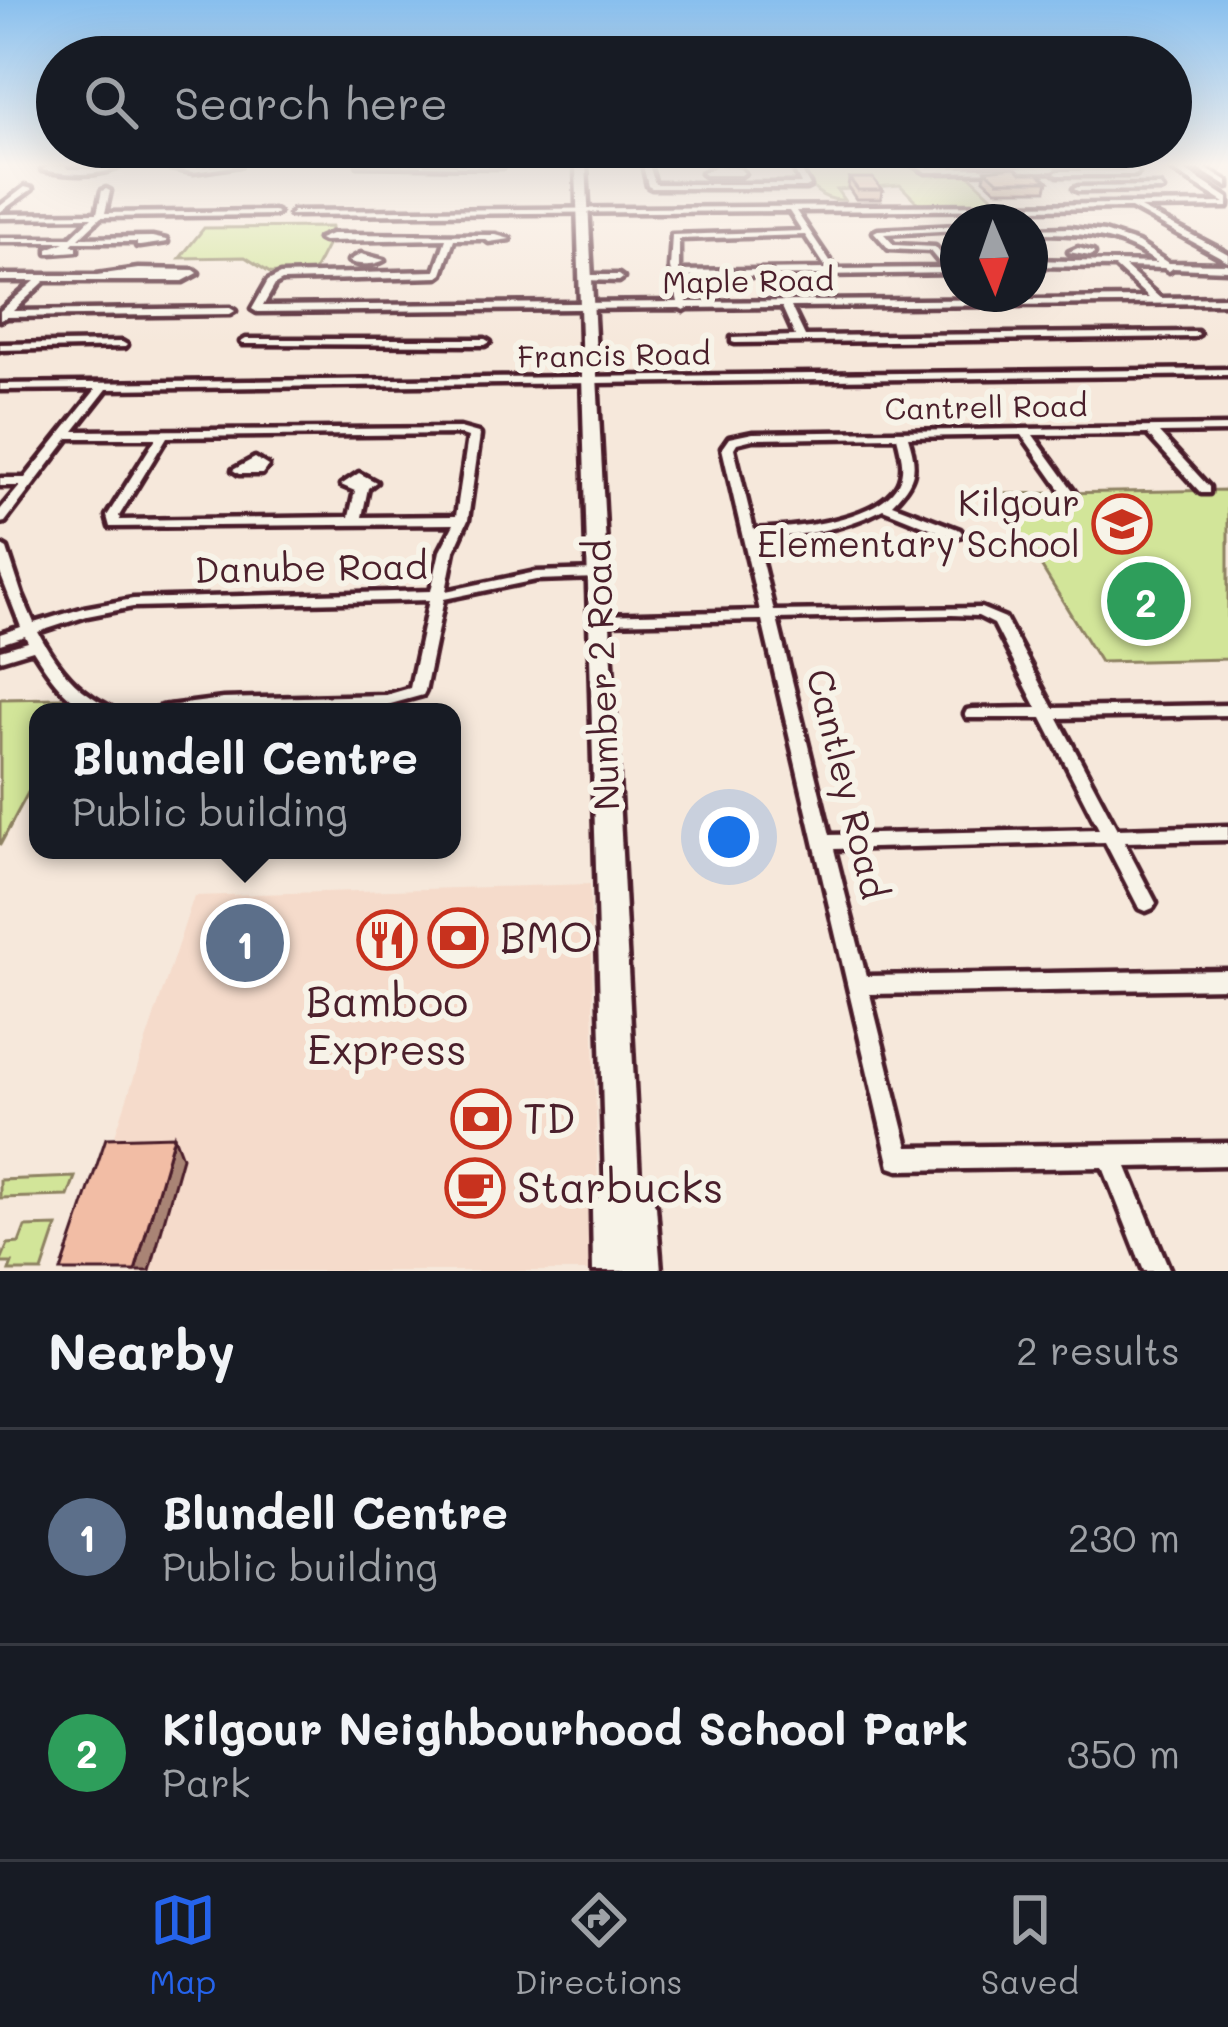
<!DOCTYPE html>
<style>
body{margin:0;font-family:Mali,sans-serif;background:#20242c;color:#f1f3f6}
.compass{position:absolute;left:940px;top:204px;width:108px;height:108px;border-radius:50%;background:#171b24;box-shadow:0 12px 48px #0002;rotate:178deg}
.you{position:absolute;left:729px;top:837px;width:42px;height:42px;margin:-30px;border:9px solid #fff;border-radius:50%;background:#1a73e8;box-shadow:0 0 0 18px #1a73e833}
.badge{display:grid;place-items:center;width:78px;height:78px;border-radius:50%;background:#2563eb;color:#fff;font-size:39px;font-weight:700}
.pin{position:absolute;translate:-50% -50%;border:6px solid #fff;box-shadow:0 3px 12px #0006}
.popup{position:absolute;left:29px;top:703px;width:432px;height:156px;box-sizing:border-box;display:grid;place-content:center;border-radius:24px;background:#171b24;filter:drop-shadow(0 3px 9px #0005);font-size:39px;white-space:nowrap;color:#9ea1a6}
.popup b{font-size:45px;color:#f1f3f6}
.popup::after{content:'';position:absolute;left:50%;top:100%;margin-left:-24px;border:24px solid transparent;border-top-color:#171b24}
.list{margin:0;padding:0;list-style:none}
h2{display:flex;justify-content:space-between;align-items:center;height:156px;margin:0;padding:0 48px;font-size:51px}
h2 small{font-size:39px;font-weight:400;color:#9ea1a6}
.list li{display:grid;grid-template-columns:78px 1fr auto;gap:36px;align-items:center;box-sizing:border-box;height:216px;padding:0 48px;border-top:3px solid #363941}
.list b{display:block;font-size:45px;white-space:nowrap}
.list p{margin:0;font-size:39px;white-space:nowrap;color:#9ea1a6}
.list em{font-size:39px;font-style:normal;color:#9ea1a6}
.icon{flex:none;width:66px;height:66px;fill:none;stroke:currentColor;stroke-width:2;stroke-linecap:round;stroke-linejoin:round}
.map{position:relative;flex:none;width:1228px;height:1271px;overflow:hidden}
.search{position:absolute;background:#171b24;box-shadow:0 12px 48px #0002;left:36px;right:36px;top:36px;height:132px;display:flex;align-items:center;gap:30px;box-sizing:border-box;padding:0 42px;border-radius:66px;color:#9ea1a6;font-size:45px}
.sheet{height:588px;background:#171b24}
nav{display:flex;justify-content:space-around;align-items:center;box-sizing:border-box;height:168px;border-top:3px solid #363941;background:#171b24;font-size:33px;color:#9ea1a6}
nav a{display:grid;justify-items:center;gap:6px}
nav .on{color:#2563eb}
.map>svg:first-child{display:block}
</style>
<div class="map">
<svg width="1228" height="1271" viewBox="0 0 1228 1271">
<rect width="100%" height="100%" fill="#f6e8db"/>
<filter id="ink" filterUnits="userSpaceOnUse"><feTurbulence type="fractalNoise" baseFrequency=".00833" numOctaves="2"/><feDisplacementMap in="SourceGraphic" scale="24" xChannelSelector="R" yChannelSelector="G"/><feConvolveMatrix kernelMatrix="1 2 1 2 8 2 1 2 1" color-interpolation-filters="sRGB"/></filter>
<g filter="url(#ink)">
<path fill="#f5dbcb" d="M 590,884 L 600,1271 L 70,1271 L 194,896 Z"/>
<path fill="#d2e599" stroke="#8e8262" stroke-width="3" d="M 914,167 L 965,171 L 1001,205 L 921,206 L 900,185 L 837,190 L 844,200 C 821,201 810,187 800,168 Z
M 331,227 L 331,234 L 318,239 L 329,242 L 312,275 L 270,273 L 245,257 L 180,258 L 204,228 Z
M 1228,490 L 1228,659 L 1100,662 L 997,494 Z
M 62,698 L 75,705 L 71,712 L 38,712 L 38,774 L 0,845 L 0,699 Z
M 75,1177 L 68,1196 L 0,1198 L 0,1180 Z
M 57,1226 L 42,1271 L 9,1271 L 12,1263 L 0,1263 L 8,1244 L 19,1243 L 25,1227 Z"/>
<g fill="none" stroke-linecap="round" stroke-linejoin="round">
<path stroke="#7989a6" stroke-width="3" d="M 1193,176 L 1223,194"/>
<g stroke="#4a1f2b" stroke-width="9">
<path id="minor" d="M 51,165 L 65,166 L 68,169 L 106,169 L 114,165 L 123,165 C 99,178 66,174 42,170 Z
M 152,165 L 193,168 L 240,165 L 193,172 Z
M 358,165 L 505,165 L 502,167 Z
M 643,165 L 649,165 L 655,184 L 801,184 L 792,165 L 798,165 L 810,186 L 806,188 L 652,188 L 648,186 Z
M 913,165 L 927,168 L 1053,167 L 1056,169 L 1053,171 L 926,172 Z
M 1122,165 L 1129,165 L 1138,173 L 1135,175 L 1058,175 L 1055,173 L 1058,171 L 1128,171 Z
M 1192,165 L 1200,165 L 1228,182 L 1228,187 Z
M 717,166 L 740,169 L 744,173 L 741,175 L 705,175 L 702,173 Z
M 1160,186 L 1163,190 L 1078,191 L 1074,189 L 1078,187 Z
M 25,187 L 32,189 L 0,212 L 0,206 Z
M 106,189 L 110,191 L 105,213 L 274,211 L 278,213 L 274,215 L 101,217 L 79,238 L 152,237 L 166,240 L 167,242 L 140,246 L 137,246 L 137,242 L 74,242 L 71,245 L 77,247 L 77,251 L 51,253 L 48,253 L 48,249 L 65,242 L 0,242 L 0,238 L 70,238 L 92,217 L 0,218 L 0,214 L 97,213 L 102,191 Z
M 1228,203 L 1228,207 L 1140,208 L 1219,249 L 1228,254 L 1228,261 L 1131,208 L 796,211 L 835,269 L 944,268 L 930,251 L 889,249 L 874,232 L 878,230 L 958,226 L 958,230 L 884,234 L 894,245 L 935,247 L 953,268 L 958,267 L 958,273 L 681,277 L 687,302 L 1149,298 L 1115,267 L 1030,266 L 1030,260 L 1157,263 C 1118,233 1077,233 1030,233 L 1030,229 L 1070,228 L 1104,232 L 1138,243 L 1168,263 L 1228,264 L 1228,270 L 1173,268 L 1169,271 L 1164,268 L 1125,267 L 1160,298 L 1228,297 L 1228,303 L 791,307 L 805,336 L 1197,332 L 1199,334 L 1194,337 L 735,343 L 732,342 L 732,338 L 795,336 L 782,307 L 688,308 L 684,310 L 680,308 L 257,312 L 252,309 L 268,281 L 280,275 L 435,271 L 446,239 L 323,241 L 319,239 L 331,234 L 496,235 L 510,239 L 489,242 L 485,239 L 454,239 L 442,274 L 438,277 L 282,281 L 275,285 L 263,306 L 678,302 L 670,268 L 672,235 L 802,231 L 789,211 L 290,215 L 293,211 ZM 805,235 L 827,269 L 679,271 L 679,239 Z
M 1078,248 L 1093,252 L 1094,254 L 1090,256 L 1069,252 Z
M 361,254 L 384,260 C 376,265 357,266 349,261 Z
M 138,269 L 194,270 L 198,273 L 183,281 L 45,281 L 13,311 L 230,308 L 235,311 L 230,314 L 7,317 L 0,320 L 0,311 L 35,281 L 0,281 L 0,275 L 97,275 Z
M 587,275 L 619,275 L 623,278 L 619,281 L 584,280 L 583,278 Z
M 246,339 L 485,339 L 490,342 L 485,345 L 243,344 L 241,342 Z
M 122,342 L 127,345 L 125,347 L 0,350 L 0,344 Z
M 1228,369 L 1228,375 L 107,389 L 74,431 L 460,428 L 478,433 L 480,435 L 468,520 L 454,551 L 446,591 L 536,572 L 598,570 L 605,574 L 598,578 L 536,580 L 444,599 L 425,691 L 423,695 L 387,705 L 153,712 L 161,707 L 223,699 L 386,695 L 410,688 L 429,600 L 133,607 L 87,616 L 38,632 C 51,656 67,680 91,696 C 99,702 109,706 117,712 C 110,712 104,713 97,712 C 69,706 47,672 33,650 L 0,660 L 0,650 L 28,642 L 25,636 L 0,644 L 0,634 L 21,627 L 0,573 L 0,545 L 7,549 L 22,595 L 34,623 L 84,608 L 133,599 L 431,591 L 440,551 L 454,524 L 110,527 L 107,516 L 156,438 L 69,438 L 5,522 L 0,523 L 0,510 L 20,486 L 0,486 L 0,478 L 25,478 L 96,389 L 0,390 L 0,384 ZM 459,434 L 468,437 L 456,516 L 362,517 L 368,488 L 376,482 L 359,473 L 341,485 L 355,491 L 349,517 L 120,520 L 119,516 L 167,437 Z
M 1228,426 L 1228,432 L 1159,433 L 1209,487 L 1209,493 L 1201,493 L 1147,434 L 1033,435 L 1075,493 L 1069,497 L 1065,496 L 1022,435 L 908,437 C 918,469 916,480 892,504 L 960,530 L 962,533 L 960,536 L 950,536 L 883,509 C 844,530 800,536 756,538 L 774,611 L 981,608 L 1005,618 L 1053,708 L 1228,705 L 1228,715 L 1058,718 L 1117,829 L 1228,826 L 1228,840 L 1124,842 L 1156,903 L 1153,908 L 1146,911 L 1139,908 L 1105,842 L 834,849 L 866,976 L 1228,970 L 1228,988 L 870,994 L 908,1147 L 1228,1143 L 1228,1165 L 1127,1167 L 1170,1271 L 1144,1271 L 1103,1167 L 899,1170 L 890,1167 L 762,620 L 600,623 L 593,619 L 600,615 L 760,611 L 722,448 L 729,438 L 753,433 ZM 897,437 C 901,453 906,469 898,484 C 876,522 793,528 754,530 L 734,448 L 737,443 L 753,439 ZM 952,615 L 978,616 L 994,624 L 1037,708 L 973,709 L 967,710 L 965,714 L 967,718 L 1042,718 L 1099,829 L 830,835 L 777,619 Z
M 255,458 L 268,466 L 262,474 L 239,474 L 233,470 Z"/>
</g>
<g stroke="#4a1f2b" stroke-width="9">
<path id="major" d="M 576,165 L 586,165 L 639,1179 L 656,1206 L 661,1271 L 593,1271 L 592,1209 L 605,1183 Z
M 1165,165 L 1177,165 L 1228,198 L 1228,205 Z"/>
</g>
<use href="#minor" fill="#f7f3e8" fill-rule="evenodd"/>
<use href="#major" fill="#f7f3e8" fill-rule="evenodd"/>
</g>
<path fill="#d0a38e" stroke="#4a1f2b" stroke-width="3" d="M 986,170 L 1048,181 L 1046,190 L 996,190 L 984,179 Z
M 849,178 L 882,190 L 881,199 L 856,199 L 848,187 Z"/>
<path fill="#a98474" stroke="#4a1f2b" stroke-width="3" d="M 174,1136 L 182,1157 L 150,1271 L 135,1271 Z"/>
<path fill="#f2bda5" stroke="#4a1f2b" stroke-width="3" d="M 1015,167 L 1021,173 L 1038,173 L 1048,181 L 998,181 L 986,170 Z
M 849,178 L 873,178 L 882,190 L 858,190 Z
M 174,1136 L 135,1271 L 61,1271 L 106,1138 Z"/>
</g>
<linearGradient id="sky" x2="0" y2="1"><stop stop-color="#88bfee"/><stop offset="0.48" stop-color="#fbf5ef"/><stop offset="1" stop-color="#fbf5ef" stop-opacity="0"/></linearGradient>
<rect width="1228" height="343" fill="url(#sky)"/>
<defs>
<g id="school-ring" transform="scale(3)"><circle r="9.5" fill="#f7f3e8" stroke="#c8321e" stroke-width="1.5"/><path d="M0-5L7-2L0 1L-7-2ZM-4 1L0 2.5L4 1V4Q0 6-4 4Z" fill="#c8321e"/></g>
<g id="bank-ring" transform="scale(3)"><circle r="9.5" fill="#f7f3e8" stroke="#c8321e" stroke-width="1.5"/><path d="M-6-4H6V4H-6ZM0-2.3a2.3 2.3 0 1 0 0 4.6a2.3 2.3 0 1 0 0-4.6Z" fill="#c8321e"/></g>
<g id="restaurant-ring" transform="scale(3)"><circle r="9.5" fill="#f7f3e8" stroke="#c8321e" stroke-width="1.5"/><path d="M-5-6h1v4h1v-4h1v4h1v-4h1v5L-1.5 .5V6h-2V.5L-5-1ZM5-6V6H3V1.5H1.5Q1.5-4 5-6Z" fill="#c8321e"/></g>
<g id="cafe-ring" transform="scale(3)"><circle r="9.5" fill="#f7f3e8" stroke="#c8321e" stroke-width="1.5"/><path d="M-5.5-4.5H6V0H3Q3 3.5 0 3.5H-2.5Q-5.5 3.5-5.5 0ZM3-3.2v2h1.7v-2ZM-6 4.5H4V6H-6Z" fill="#c8321e"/></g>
</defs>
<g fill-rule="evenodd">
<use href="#school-ring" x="1122" y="524"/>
<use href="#bank-ring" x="458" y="938"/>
<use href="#restaurant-ring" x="387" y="940"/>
<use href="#bank-ring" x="481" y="1119"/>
<use href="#cafe-ring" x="475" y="1188"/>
</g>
<g text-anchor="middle" stroke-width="12" stroke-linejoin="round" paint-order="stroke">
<g font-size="30" fill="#4a1f2b" stroke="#f7f3e8">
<text transform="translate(748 282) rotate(-1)" y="10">Maple Road</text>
<text transform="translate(614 356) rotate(-1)" y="10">Francis Road</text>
<text transform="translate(986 408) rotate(-1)" y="10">Cantrell Road</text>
</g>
<g font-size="36" fill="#4a1f2b" stroke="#f7f3e8" text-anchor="end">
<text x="1080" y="516">Kilgour<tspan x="1080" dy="41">Elementary School</tspan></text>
</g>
<g font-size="36" fill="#4a1f2b" stroke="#f7f3e8">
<text transform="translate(311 568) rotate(-1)" y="13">Danube Road</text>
<text transform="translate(602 675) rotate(-92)" y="13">Number 2 Road</text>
<text transform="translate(847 784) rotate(76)" y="13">Cantley Road</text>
</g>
<g font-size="42" fill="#4a1f2b" stroke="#f7f3e8" text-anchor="start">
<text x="500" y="953">BMO</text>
<text x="387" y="1017" text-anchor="middle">Bamboo<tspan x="387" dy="48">Express</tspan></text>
<text x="523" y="1134">TD</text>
<text x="517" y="1203">Starbucks</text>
</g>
</g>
</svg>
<svg class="compass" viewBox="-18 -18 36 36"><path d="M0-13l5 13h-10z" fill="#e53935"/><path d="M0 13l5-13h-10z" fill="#9ea1a6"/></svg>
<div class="you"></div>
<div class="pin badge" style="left:245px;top:943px;background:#5c6f8a">1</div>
<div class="popup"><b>Blundell Centre</b>Public building</div>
<div class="pin badge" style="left:1146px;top:601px;background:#2e9e5b">2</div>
<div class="search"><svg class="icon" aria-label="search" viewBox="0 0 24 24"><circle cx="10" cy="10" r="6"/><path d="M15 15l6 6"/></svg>Search here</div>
</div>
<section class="sheet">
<h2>Nearby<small>2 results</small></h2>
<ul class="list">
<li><span class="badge" style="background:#5c6f8a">1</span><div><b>Blundell Centre</b><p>Public building</p></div><em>230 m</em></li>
<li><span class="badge" style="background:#2e9e5b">2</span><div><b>Kilgour Neighbourhood School Park</b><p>Park</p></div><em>350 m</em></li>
</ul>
</section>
<nav>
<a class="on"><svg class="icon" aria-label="map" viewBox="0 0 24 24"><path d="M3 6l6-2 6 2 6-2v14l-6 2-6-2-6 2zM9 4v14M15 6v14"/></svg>Map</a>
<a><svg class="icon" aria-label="directions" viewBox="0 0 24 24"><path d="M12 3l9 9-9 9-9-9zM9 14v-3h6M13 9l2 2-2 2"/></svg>Directions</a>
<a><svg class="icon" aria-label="saved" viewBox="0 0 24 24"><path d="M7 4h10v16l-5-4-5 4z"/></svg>Saved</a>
</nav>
